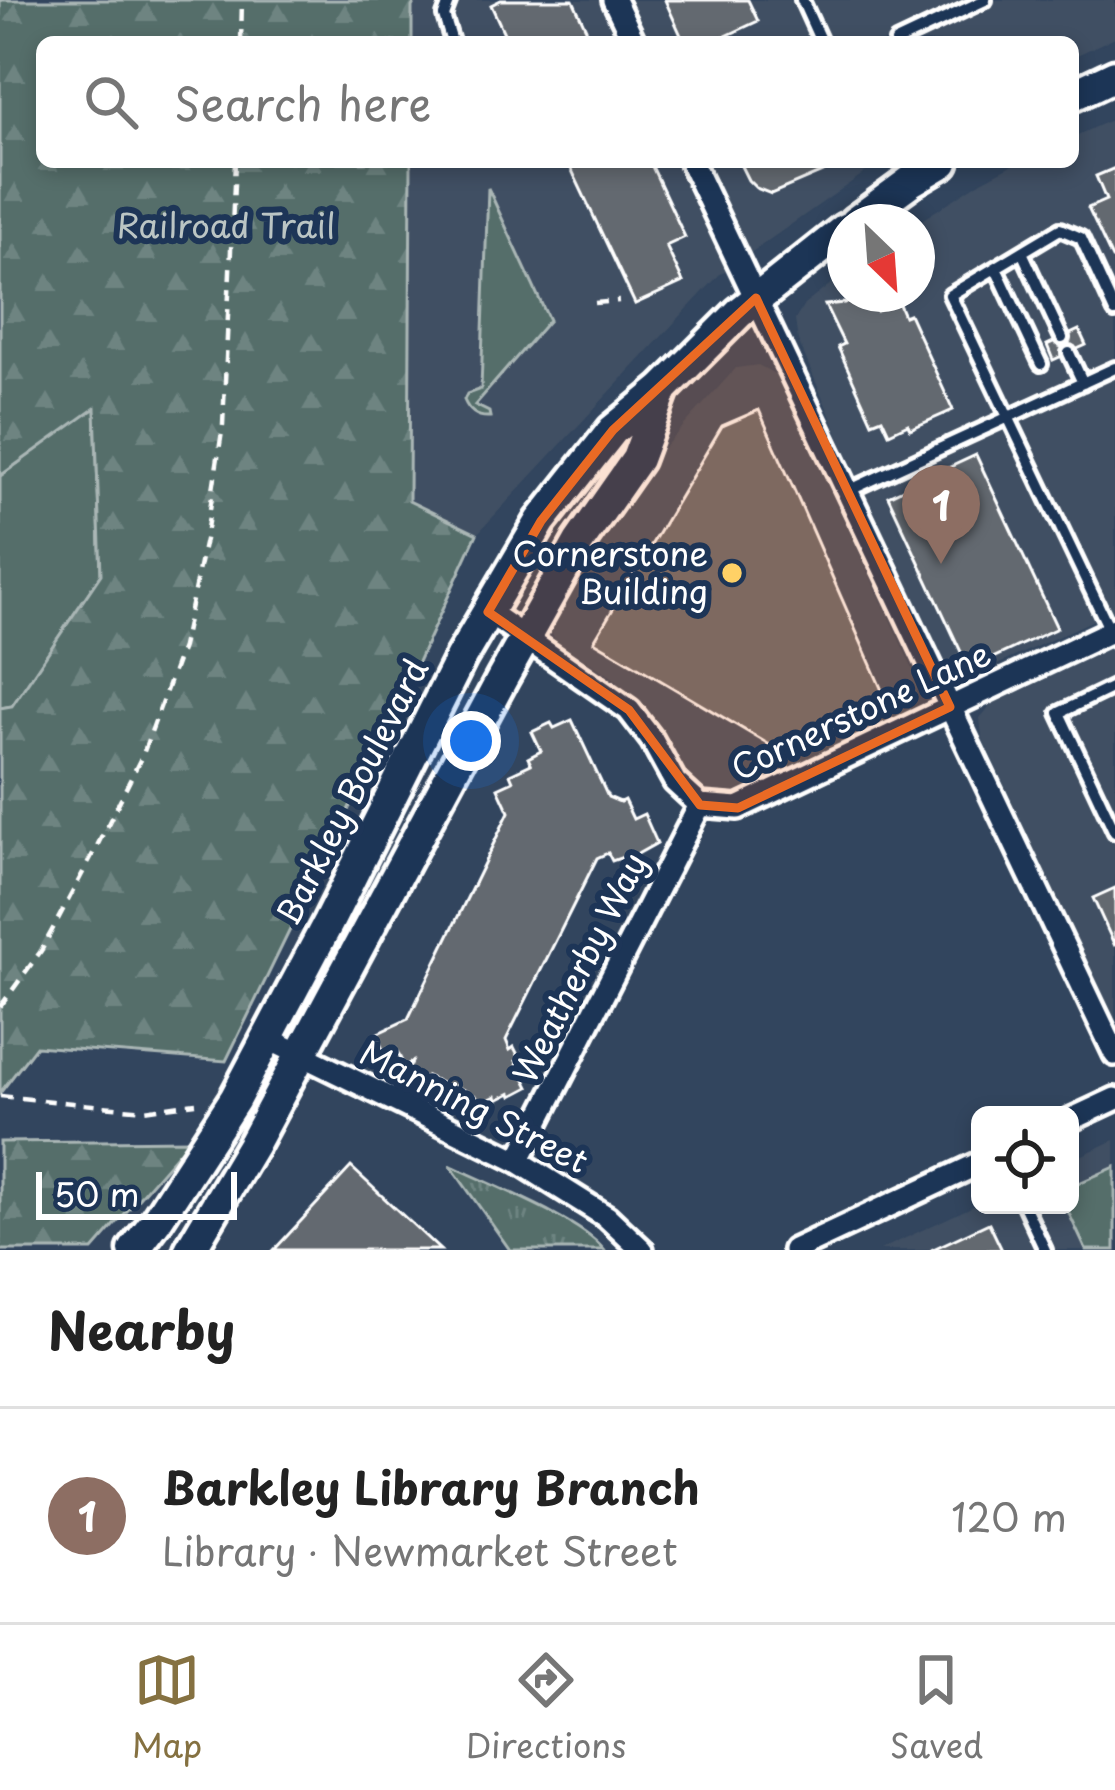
<!DOCTYPE html>
<meta charset="utf-8">
<style>
body{margin:0;font-family:"Playpen Sans",sans-serif;background:#f2f2f2;color:#222}
.controls{position:absolute;right:36px;bottom:36px;display:grid;overflow:hidden;border-radius:18px;box-shadow:0 6px 18px #0003}
.controls button{width:108px;height:108px;display:grid;place-items:center;padding:0;border:0;border-bottom:3px solid #e0e0e0;background:#fff;color:#222;font:60px sans-serif}
.compass{position:absolute;left:827px;top:204px;width:108px;height:108px;border-radius:50%;background:#fff;box-shadow:0 6px 18px #0003;rotate:155deg}
.scale{position:absolute;left:36px;bottom:30px;width:201px;box-sizing:border-box;padding-left:12px;border:6px solid #fff;border-top:0;font-size:33px;line-height:42px;white-space:nowrap;color:#fff;-webkit-text-stroke:9px #1d3557;paint-order:stroke}
.you{position:absolute;left:471px;top:741px;width:42px;height:42px;margin:-30px;border:9px solid #fff;border-radius:50%;background:#1a73e8;box-shadow:0 0 0 18px #1a73e833}
.badge{display:grid;place-items:center;width:78px;height:78px;border-radius:50%;background:#857141;color:#fff;font-size:39px;font-weight:700}
.pin{position:absolute;translate:-50% -99px;filter:drop-shadow(0 3px 6px #0008)}
.pin::after{content:'';position:absolute;top:63px;width:42px;height:36px;background:inherit;clip-path:polygon(0 0,100% 0,50% 100%)}
.list{margin:0;padding:0;list-style:none}
h2{display:flex;justify-content:space-between;align-items:center;height:156px;margin:0;padding:0 48px;font-size:51px}
h2 small{font-size:39px;font-weight:400;color:#767676}
.list li{display:grid;grid-template-columns:78px 1fr auto;gap:36px;align-items:center;box-sizing:border-box;height:216px;padding:0 48px;border-top:3px solid #e0e0e0}
.list b{display:block;font-size:45px;white-space:nowrap}
.list p{margin:0;font-size:39px;white-space:nowrap;color:#767676}
.list em{font-size:39px;font-style:normal;color:#767676}
.icon{flex:none;width:66px;height:66px;fill:none;stroke:currentColor;stroke-width:2;stroke-linecap:round;stroke-linejoin:round}
.map{position:relative;flex:none;width:1115px;height:1250px;overflow:hidden}
.search{position:absolute;background:#fff;box-shadow:0 6px 18px #0003;left:36px;right:36px;top:36px;height:132px;display:flex;align-items:center;gap:30px;box-sizing:border-box;padding:0 42px;border-radius:18px;color:#767676;font-size:45px}
.sheet{height:372px;background:#fff}
nav{display:flex;justify-content:space-around;align-items:center;box-sizing:border-box;height:168px;border-top:3px solid #e0e0e0;background:#fff;font-size:33px;color:#767676}
nav a{display:grid;justify-items:center;gap:6px}
nav .on{color:#857141}
.map>svg:first-child{display:block}
</style>
<div class="map">
<svg width="1115" height="1250" viewBox="0 0 1115 1250">
<defs>
<pattern id="forest-firs" width="22" height="20" patternUnits="userSpaceOnUse" patternTransform="scale(3)"><rect width="22" height="20" fill="#546e6b"/><path d="M5 1l3.5 6h-7zM16 11l3.5 6h-7z" fill="#6e8481"/></pattern>
<pattern id="park-tufts" width="24" height="20" patternUnits="userSpaceOnUse" patternTransform="scale(3)"><rect width="24" height="20" fill="#546e6b"/><path d="M3 7l-1-3M5 7V3M7 7l1-3M15 17l-1-3M17 17v-4M19 17l1-3" fill="none" stroke="#6e8481"/></pattern>
</defs>
<rect width="100%" height="100%" fill="#32455e"/>
<filter id="ink" filterUnits="userSpaceOnUse"><feTurbulence type="fractalNoise" baseFrequency=".00833" numOctaves="2"/><feDisplacementMap in="SourceGraphic" scale="24" xChannelSelector="R" yChannelSelector="G"/><feConvolveMatrix kernelMatrix="1 2 1 2 8 2 1 2 1" color-interpolation-filters="sRGB"/></filter>
<g filter="url(#ink)">
<path fill="#415063" d="M 416,0 L 1115,0 L 1115,37 L 1073,57 L 1073,42 L 412,42 L 412,7 Z
M 1115,118 L 1115,610 L 973,676 L 957,677 L 947,666 L 847,455 L 798,340 L 795,320 L 804,305 L 845,273 L 845,294 L 917,294 L 917,223 L 982,181 L 1018,162 L 1073,162 L 1073,137 Z
M 411,162 L 880,162 L 719,275 L 477,534 L 409,502 Z
M 758,365 L 777,375 L 918,680 L 916,699 L 907,714 L 733,793 L 709,794 L 689,783 L 646,716 L 612,677 L 556,642 L 548,627 L 550,610 L 632,483 L 736,368 Z
M 1115,646 L 1115,1023 L 982,737 L 980,718 L 992,704 Z
M 1115,1140 L 1115,1250 L 880,1250 L 980,1203 L 1070,1205 L 1070,1161 Z"/>
<path fill="#546e6b" stroke="#aab6b5" stroke-width="3" d="M 488,188 L 549,320 L 475,405 L 489,412 L 490,417 C 477,418 469,412 464,400 L 467,394 L 481,389 Z
M 95,407 L 101,574 L 12,706 L 0,708 L 0,476 Z
M 1115,1167 L 1115,1250 L 1086,1250 L 1065,1205 L 1070,1205 L 1070,1187 Z"/>
<path fill="url(#forest-firs)" stroke="#aab6b5" stroke-width="3" d="M 0,0 L 416,0 L 412,7 L 412,42 L 42,42 L 42,162 L 411,162 L 409,501 L 477,534 L 375,755 L 226,1061 L 36,1046 L 0,1093 L 0,708 L 12,706 L 101,574 L 95,408 L 0,476 Z
M 189,1140 L 93,1250 L 0,1250 L 0,1142 Z"/>
<path fill="url(#park-tufts)" stroke="#aab6b5" stroke-width="3" d="M 450,1165 C 489,1184 580,1219 604,1250 L 510,1250 Z"/>
<path fill="#64696f" stroke="#fff" stroke-width="3" d="M 501,0 L 573,0 L 592,42 L 508,42 L 491,5 Z
M 665,0 L 748,0 L 758,21 L 713,42 L 684,42 Z
M 568,162 L 650,162 L 685,237 L 666,246 L 683,282 L 635,304 Z
M 739,162 L 823,162 L 827,170 L 771,194 L 756,188 L 748,180 Z
M 1115,168 L 1115,258 L 1112,259 L 1088,208 L 1106,200 L 1096,176 Z
M 872,300 L 877,311 L 898,302 L 904,316 L 909,314 L 953,410 L 910,429 L 908,424 L 889,433 L 882,418 L 872,422 L 838,347 L 844,344 L 825,305 Z
M 1079,330 L 1086,345 L 1053,360 L 1047,345 Z
M 759,410 L 888,704 L 780,751 L 594,641 L 722,426 Z
M 976,455 L 1057,628 L 969,669 L 888,496 Z
M 572,720 L 608,797 L 620,802 L 624,800 L 633,819 L 644,814 L 657,843 L 625,861 L 623,857 L 612,861 L 608,853 L 597,858 L 506,1040 L 510,1050 L 514,1047 L 520,1059 L 516,1061 L 529,1087 L 512,1096 L 511,1093 L 497,1100 L 496,1096 L 480,1104 L 476,1096 L 455,1086 L 454,1089 L 427,1076 L 426,1079 L 408,1071 L 412,1062 L 404,1066 L 396,1049 L 385,1054 L 376,1034 L 408,1019 L 509,812 L 498,788 L 513,781 L 510,774 L 531,764 L 528,758 L 541,751 L 532,732 L 551,723 L 554,728 Z
M 1115,888 L 1115,946 L 1093,898 Z
M 351,1167 L 440,1250 L 274,1250 Z
M 989,1223 L 1002,1250 L 931,1250 Z"/>
<g fill="none" stroke-linecap="round" stroke-linejoin="round">
<g stroke="#fff" stroke-width="20">
<path id="lane" d="M 450,0 L 444,16 L 452,42
M 802,0 L 821,42
M 896,42 L 985,0
M 1022,252 L 1062,338
M 996,268 L 1041,364
M 1115,312 L 1081,238 L 1060,229 L 950,295 L 1115,641
M 1069,353 L 1083,383
M 848,491 L 1115,368
M 1115,686 L 1059,713 L 1115,832
M 1024,1205 L 1045,1250"/>
</g>
<g stroke="#fff" stroke-width="30">
<path id="street" d="M 614,0 L 634,42
M 691,162 L 1115,1054
M 488,612 L 629,710 L 652,740 L 675,782 L 700,805 L 738,808 L 1115,629
M 265,1037 L 518,1161 L 607,1217 L 642,1250
M 1070,1120 L 1115,1099
M 518,1161 L 700,805
M 794,1250 L 980,1163"/>
</g>
<g stroke="#fff" stroke-width="39">
<path id="secondary" d="M 1073,95 L 1115,75
M 855,222 L 911,181 L 943,162
M 134,1250 L 156,1221 L 235,1099 L 328,923 L 461,657 L 541,521 L 613,430 L 663,389 L 739,313 L 845,229
M 190,1250 L 253,1144 L 502,679 L 579,542 L 637,459 L 663,389"/>
</g>
<path stroke="#fff" stroke-width="4.5" stroke-dasharray="12 9" stroke-linecap="butt" d="M 241,42 L 242,0
M 595,303 L 619,301
M 0,1007 L 41,951 L 95,850 L 143,754 L 182,647 L 206,535 L 223,425 L 235,162
M 0,1096 L 144,1110 L 196,1103"/>
<use href="#lane" stroke="#1d3557" stroke-width="10"/>
<use href="#street" stroke="#1d3557" stroke-width="21"/>
<use href="#secondary" stroke="#1d3557" stroke-width="30"/>
</g>
</g>
<path fill="#ea6a24" fill-opacity="0.2" stroke="#ea6a24" stroke-width="9" stroke-linejoin="round" d="M 756,298 L 950,707 L 738,808 L 700,805 L 629,710 L 488,612 L 541,521 L 613,430 Z"/>
<circle fill="#ffd166" stroke="#1d3557" stroke-width="4.5" cx="732" cy="573" r="12"/>
<g text-anchor="middle" stroke-width="12" stroke-linejoin="round" paint-order="stroke">
<g font-size="33" fill="#bbc5c4" stroke="#1d3557">
<text x="226" y="238">Railroad Trail</text>
</g>
<g font-size="33" fill="#fff" stroke="#1d3557" text-anchor="end">
<text x="708" y="566">Cornerstone<tspan x="708" dy="38">Building</tspan></text>
</g>
<g font-size="33" fill="#fff" stroke="#1d3557">
<text transform="translate(861 711) rotate(-25)" y="12">Cornerstone Lane</text>
<text transform="translate(352 792) rotate(-63)" y="12">Barkley Boulevard</text>
<text transform="translate(580 968) rotate(-63)" y="12">Weatherby Way</text>
<text transform="translate(474 1107) rotate(27)" y="12">Manning Street</text>
</g>
</g>
</svg>
<div class="controls">
<button><svg class="icon" aria-label="locate" viewBox="0 0 24 24"><circle cx="12" cy="12" r="6"/><path d="M12 2v4M12 18v4M2 12h4M18 12h4"/></svg></button>
</div>
<svg class="compass" viewBox="-18 -18 36 36"><path d="M0-13l5 13h-10z" fill="#e53935"/><path d="M0 13l5-13h-10z" fill="#767676"/></svg>
<div class="scale">50 m</div>
<div class="you"></div>
<div class="pin badge" style="left:941px;top:564px;background:#8d6e63">1</div>
<div class="search"><svg class="icon" aria-label="search" viewBox="0 0 24 24"><circle cx="10" cy="10" r="6"/><path d="M15 15l6 6"/></svg>Search here</div>
</div>
<section class="sheet">
<h2>Nearby<small></small></h2>
<ul class="list">
<li><span class="badge" style="background:#8d6e63">1</span><div><b>Barkley Library Branch</b><p>Library · Newmarket Street</p></div><em>120 m</em></li>
</ul>
</section>
<nav>
<a class="on"><svg class="icon" aria-label="map" viewBox="0 0 24 24"><path d="M3 6l6-2 6 2 6-2v14l-6 2-6-2-6 2zM9 4v14M15 6v14"/></svg>Map</a>
<a><svg class="icon" aria-label="directions" viewBox="0 0 24 24"><path d="M12 3l9 9-9 9-9-9zM9 14v-3h6M13 9l2 2-2 2"/></svg>Directions</a>
<a><svg class="icon" aria-label="saved" viewBox="0 0 24 24"><path d="M7 4h10v16l-5-4-5 4z"/></svg>Saved</a>
</nav>
